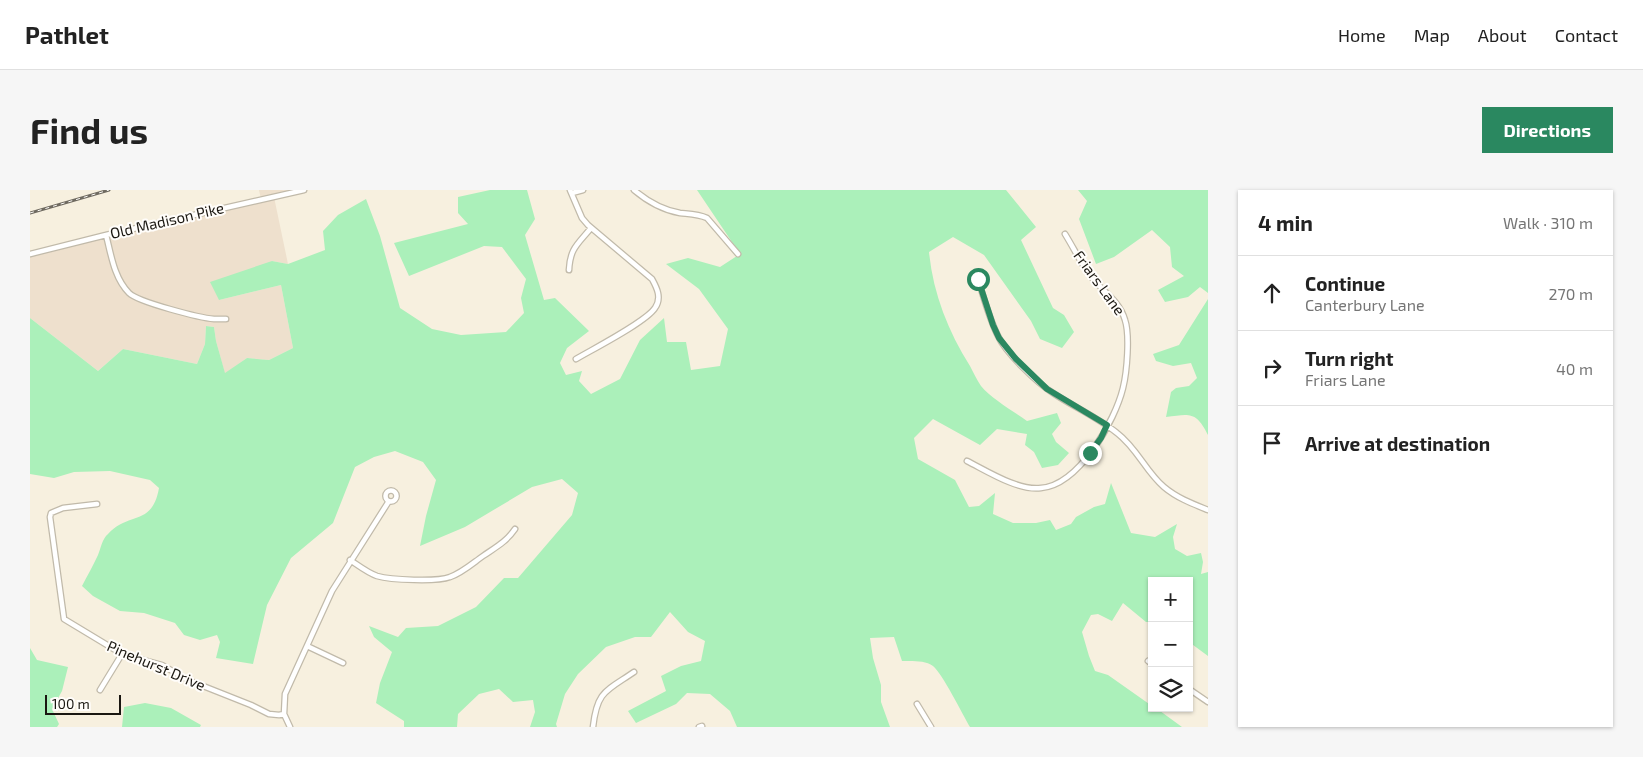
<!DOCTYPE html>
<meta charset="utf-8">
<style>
body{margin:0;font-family:"Exo 2",sans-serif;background:#f6f6f6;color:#222}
.controls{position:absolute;right:15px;bottom:15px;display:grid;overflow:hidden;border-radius:0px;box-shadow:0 1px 4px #0004}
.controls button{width:45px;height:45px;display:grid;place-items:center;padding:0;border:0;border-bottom:1px solid #e0e0e0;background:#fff;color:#222;font:25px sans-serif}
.scale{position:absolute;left:15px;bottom:12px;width:76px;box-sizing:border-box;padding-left:5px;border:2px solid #1a1711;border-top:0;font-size:14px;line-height:18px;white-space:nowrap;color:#1a1711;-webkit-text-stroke:4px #fffdfa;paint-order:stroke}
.stop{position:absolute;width:15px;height:15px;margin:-11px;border:4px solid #2a8860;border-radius:50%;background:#fff}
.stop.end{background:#2a8860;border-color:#fff;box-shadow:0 1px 5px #0008}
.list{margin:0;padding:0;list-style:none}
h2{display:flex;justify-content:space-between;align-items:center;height:65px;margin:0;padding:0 20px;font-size:21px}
h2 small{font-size:16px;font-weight:400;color:#767676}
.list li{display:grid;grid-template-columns:32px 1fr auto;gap:15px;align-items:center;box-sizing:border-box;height:75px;padding:0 20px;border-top:1px solid #e0e0e0}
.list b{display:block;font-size:19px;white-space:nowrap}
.list p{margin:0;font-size:16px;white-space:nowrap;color:#767676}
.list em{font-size:16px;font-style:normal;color:#767676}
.icon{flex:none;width:28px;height:28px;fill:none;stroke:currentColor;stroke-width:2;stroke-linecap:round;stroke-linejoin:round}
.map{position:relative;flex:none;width:1178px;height:537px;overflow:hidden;border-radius:0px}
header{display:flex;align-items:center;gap:30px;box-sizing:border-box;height:70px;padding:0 25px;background:#fff;border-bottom:1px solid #e0e0e0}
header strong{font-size:24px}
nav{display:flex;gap:28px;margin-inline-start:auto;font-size:18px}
.intro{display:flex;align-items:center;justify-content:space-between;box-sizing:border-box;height:120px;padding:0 30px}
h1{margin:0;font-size:35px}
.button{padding:12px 22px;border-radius:0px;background:#2a8860;color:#fff;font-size:18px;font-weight:700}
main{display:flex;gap:30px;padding:0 30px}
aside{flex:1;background:#fff;border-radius:0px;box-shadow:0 1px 4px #0004}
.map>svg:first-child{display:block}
</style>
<header>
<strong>Pathlet</strong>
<nav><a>Home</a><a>Map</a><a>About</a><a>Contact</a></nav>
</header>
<div class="intro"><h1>Find us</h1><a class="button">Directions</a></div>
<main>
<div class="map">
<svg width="1178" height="537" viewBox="0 0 1178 537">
<rect width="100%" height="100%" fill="#f7f0df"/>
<path fill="#eee0cd" d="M 229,0 L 274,0 L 244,7 L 258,74 L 242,71 L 189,110 L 251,95 L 263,158 L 239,170 L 217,168 L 195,184 L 186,151 L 184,137 L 176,136 L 175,154 L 167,174 L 93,159 L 68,181 L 0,128 L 0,64 L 231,9 Z"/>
<path fill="#abf0ba" d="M 460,0 L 497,0 L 505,29 L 495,45 L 514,110 L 525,108 L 559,141 L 537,158 L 530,173 L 536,185 L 552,181 L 549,191 L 561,204 L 590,189 L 610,150 L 634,128 L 637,152 L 656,152 L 661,180 L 690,176 L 698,139 L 669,99 L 636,74 L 658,68 L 690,77 L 710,64 L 667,0 L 976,0 L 1006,37 L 991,50 L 1023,118 L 1034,125 L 1044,142 L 1032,158 L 1010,149 L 1001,131 L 954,65 L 923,47 L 899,62 C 903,103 918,141 940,176 C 943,182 947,190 951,196 C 962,209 983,221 997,231 L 1027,223 L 1031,233 L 1022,244 L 1026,252 L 1039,263 L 1028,275 L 1012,278 L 1004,262 L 995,255 L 997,244 L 967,239 L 950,255 L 903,229 L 884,248 L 888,269 L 925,290 L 939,317 L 949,316 L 965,303 L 963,324 L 983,333 L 1006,333 L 1020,330 L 1026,340 L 1041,334 L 1046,327 L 1064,317 L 1075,314 L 1081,293 L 1101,343 L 1125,347 L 1147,334 L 1143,347 L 1145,359 L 1157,366 L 1171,363 L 1173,372 L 1171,384 L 1178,382 L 1178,466 L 1159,452 L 1159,391 L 1122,391 L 1122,432 L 1116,432 L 1093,413 L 1082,431 L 1068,424 L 1061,425 L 1052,442 L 1059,466 L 1065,481 L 1078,485 L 1122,516 L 1122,518 L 1126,518 L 1152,537 L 940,537 C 933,525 912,483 903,476 C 895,470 881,471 872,471 L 864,447 L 840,448 L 843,468 L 851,495 L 851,512 L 860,537 L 707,537 L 700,521 L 680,504 L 657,503 L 646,514 L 606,533 L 598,521 L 636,501 L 631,486 L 651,476 L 671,471 L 675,451 L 658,442 L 640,422 L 621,447 L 605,447 L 576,457 L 548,484 L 535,504 L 526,534 L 527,537 L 500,537 L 505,522 L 503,510 L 483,512 L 469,499 L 449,504 L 428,524 L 427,537 L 374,537 L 374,531 L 346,513 L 350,493 L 362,462 L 344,447 L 339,436 L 368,447 L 376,438 L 408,436 L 446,417 L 474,388 L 488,388 L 542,325 L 548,303 L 532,289 L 502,297 L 435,337 L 390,356 L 396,326 L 406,290 L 393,272 L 365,261 L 344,267 L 325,277 L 303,333 L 261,368 L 237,415 L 223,474 L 186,468 L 190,452 L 187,445 L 170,450 L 154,445 L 145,433 L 114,423 L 90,421 L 63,406 L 52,396 C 57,386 63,376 68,365 C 71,358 72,349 78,344 C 99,321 122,337 129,298 L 120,290 L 80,281 L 44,282 L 24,288 L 0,284 L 0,128 L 68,181 L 93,159 L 167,174 L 175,154 L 176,136 L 184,137 L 186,151 L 195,183 L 217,168 L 239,170 L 263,158 L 251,95 L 189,110 L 180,92 L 242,71 L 258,74 L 295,60 L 293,41 L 308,25 L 336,9 L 350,46 L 370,118 L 402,139 L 431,145 L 476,142 L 494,123 L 491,108 L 496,89 L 472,57 L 454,56 L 379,86 L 364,53 L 438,34 L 428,23 L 428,7 Z
M 1048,0 L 1178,0 L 1178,103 L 1170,97 L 1158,107 L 1135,112 L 1128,100 L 1154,86 L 1142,77 L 1140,57 L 1122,40 L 1084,67 L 1066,74 L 1049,29 L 1057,11 Z
M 1178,109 L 1178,245 C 1166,221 1160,224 1136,227 L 1141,202 L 1146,198 L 1159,196 L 1167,188 L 1161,173 L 1143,176 L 1126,171 L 1123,164 L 1149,155 Z
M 0,458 L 7,470 L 38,477 L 32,501 L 22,519 L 29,534 L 27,537 L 0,537 Z
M 115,513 L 141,518 L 171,535 L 170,537 L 92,537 L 94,517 Z"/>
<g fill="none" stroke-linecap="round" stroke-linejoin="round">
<g stroke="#c1baaa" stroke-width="7">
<path id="street" d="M 540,0 L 552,28 L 558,35 L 622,89 C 627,98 632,108 625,118 C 616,132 563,159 546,169
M 604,0 C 617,11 633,20 650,23 C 659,24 668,24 677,28 L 708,64
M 542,3 L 553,0
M 76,45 C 81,64 84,88 99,103 C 108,112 170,128 184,129 C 188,129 192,129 196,129
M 0,64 L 76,45 L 274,0
M 539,80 C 540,58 548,54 561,38
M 948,89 C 954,108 959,128 968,146 C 976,163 1007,193 1023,203 C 1044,217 1067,227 1087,243 C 1107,258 1116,282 1134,297 C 1147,308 1163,314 1178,320
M 937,271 C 957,281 988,301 1011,298 C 1049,295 1085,231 1093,198 C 1097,182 1100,145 1095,130 C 1089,109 1070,100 1058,83 C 1050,71 1043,57 1035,44
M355.5 306a5.5 5.5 0 1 1 11 0a5.5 5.5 0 1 1-11 0Z
M 67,314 L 33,318 L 21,323 L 20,327 L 34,429 L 92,464 L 132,475 L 158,490 L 221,515 L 239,524 L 249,525 L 254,524
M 320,370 C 329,376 338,383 347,386 C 361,390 407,392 420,387 C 432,383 443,373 453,366 C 466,357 476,352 485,339
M 277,456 L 313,473
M 1118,471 L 1122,474
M 1159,499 L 1178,512
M 70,500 L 92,464
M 887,514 L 901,537
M 260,537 L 254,524 L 255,504 L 302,401 L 359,311
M 563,537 C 567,501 576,501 604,482
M 669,537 L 672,536"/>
</g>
<use href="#street" stroke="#fff" stroke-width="4.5"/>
<g stroke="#6f6a60" stroke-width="3">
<path id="rail" d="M 0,23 L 79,0"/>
</g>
<use href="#rail" stroke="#fffdfa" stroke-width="1" stroke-dasharray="4" stroke-linecap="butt"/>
</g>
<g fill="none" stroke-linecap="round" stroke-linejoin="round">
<path stroke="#2a8860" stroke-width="6" d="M 948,89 L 963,135 L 969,148 L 986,169 L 1017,199 L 1077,235 L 1071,248 L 1060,263"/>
</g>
<g text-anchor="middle" stroke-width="4" stroke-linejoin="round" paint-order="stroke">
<g font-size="15" fill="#1a1711" stroke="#fffdfa">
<text transform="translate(137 31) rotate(-13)" y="5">Old Madison Pike</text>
<text transform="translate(1069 93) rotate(54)" y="5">Friars Lane</text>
<text transform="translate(126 476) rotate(23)" y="5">Pinehurst Drive</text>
</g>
</g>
</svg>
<div class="controls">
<button>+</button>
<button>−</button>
<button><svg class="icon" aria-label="layers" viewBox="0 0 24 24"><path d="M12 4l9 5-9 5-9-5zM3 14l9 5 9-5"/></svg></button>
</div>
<div class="scale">100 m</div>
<div class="stop" style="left:948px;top:89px"></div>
<div class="stop end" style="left:1060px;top:263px"></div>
</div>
<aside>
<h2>4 min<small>Walk · 310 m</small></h2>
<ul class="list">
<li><svg class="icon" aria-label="ahead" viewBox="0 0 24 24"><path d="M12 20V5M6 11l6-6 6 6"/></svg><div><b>Continue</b><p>Canterbury Lane</p></div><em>270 m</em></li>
<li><svg class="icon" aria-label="right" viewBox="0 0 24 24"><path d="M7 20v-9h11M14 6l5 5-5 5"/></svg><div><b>Turn right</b><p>Friars Lane</p></div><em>40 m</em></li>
<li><svg class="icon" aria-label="arrive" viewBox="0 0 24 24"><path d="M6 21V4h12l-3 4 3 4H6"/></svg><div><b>Arrive at destination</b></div></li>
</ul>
</aside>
</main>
